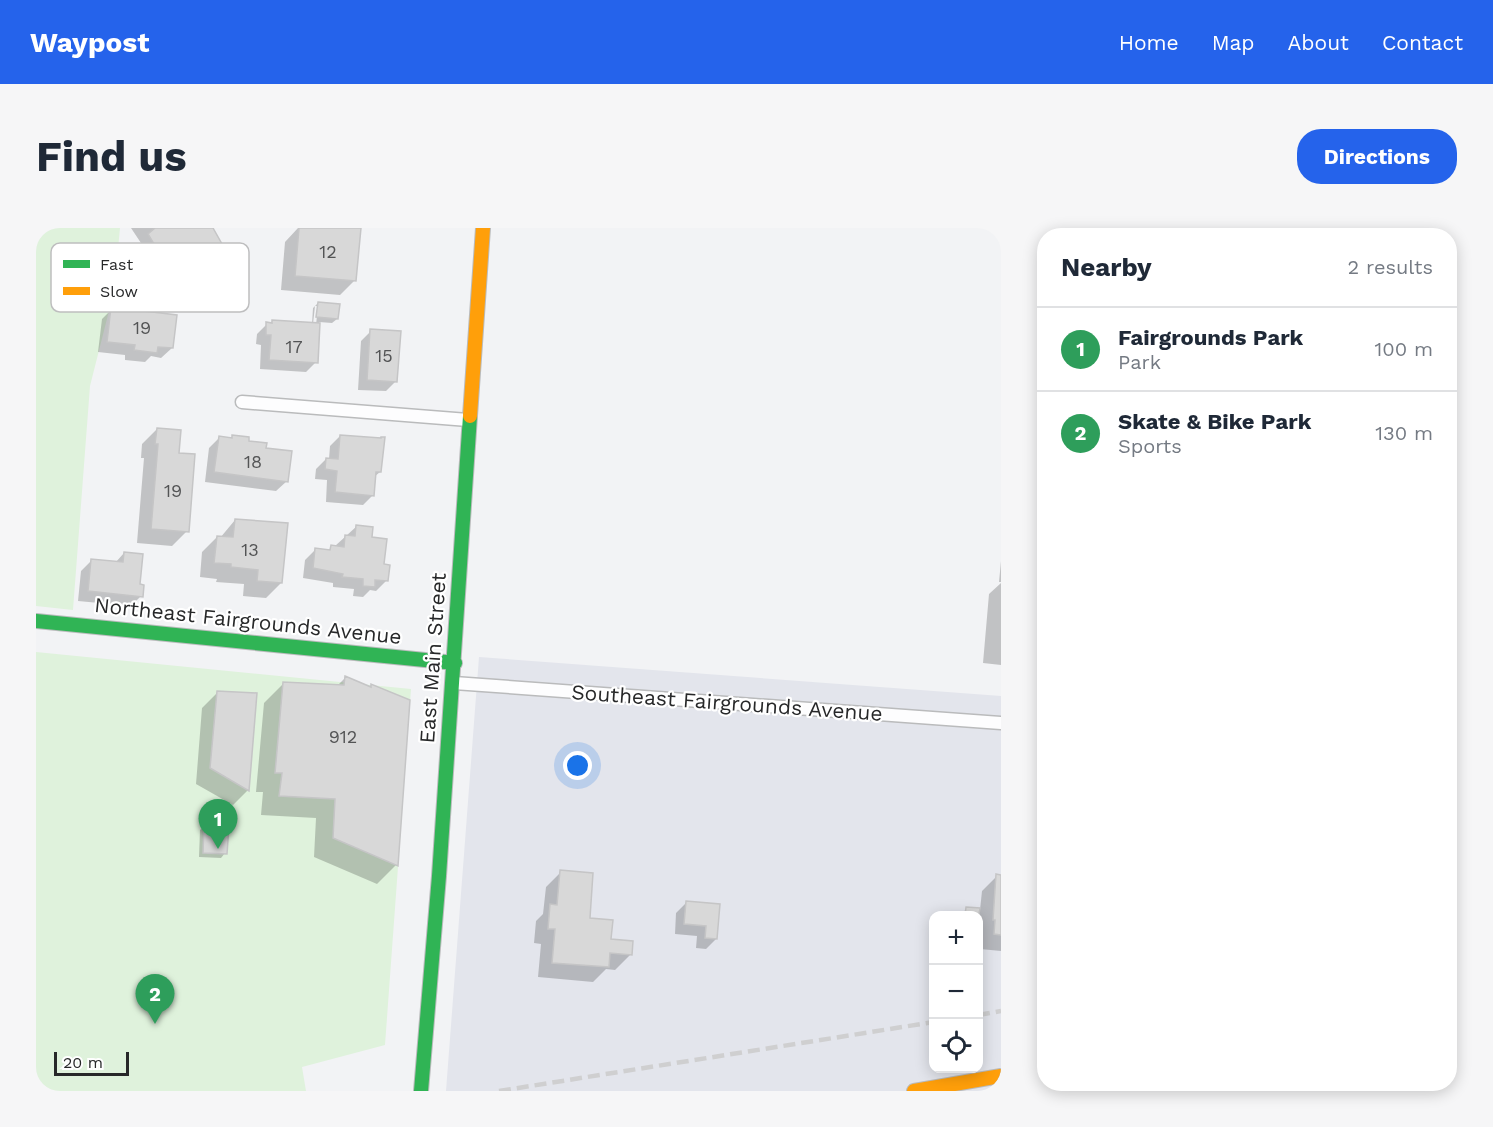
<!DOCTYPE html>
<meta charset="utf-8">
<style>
body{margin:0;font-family:"Work Sans",sans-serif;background:#f6f6f7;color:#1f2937}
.controls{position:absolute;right:18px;bottom:18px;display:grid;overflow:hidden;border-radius:12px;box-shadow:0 3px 15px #0003}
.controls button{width:54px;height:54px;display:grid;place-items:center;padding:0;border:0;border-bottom:2px solid #e0e1e3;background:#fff;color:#1f2937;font:30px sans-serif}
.scale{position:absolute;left:18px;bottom:15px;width:75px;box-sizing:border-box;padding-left:6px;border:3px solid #272829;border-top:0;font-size:16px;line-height:21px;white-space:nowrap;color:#272829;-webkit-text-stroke:4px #fff;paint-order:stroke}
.you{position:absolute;left:542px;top:538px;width:21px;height:21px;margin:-15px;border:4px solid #fff;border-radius:50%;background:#1a73e8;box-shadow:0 0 0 9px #1a73e833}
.badge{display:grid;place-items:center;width:39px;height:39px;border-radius:50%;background:#2563eb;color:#fff;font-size:20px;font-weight:700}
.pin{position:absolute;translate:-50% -50px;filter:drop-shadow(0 2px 3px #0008)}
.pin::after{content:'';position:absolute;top:32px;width:21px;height:18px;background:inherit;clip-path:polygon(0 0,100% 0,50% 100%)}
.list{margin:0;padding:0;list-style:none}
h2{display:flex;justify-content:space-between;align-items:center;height:78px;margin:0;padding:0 24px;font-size:26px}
h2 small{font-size:20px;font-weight:400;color:#747a83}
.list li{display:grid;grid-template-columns:39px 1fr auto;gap:18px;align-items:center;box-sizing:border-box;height:84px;padding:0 24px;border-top:2px solid #e0e1e3}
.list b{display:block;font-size:22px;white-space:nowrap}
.list p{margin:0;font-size:20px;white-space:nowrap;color:#747a83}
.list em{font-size:20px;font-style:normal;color:#747a83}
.icon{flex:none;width:33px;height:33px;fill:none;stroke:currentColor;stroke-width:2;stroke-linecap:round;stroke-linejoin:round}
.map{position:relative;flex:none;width:965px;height:863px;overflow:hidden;border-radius:24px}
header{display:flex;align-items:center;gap:36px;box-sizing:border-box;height:84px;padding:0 30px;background:#2563eb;color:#fff}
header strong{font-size:28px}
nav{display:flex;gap:33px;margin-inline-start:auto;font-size:21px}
.intro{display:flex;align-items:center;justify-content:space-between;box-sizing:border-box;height:144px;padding:0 36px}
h1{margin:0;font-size:42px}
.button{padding:15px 27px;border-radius:24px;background:#2563eb;color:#fff;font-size:21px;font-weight:700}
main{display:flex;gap:36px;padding:0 36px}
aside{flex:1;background:#fff;border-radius:24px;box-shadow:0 3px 15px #0003}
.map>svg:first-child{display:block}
</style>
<header>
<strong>Waypost</strong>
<nav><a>Home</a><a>Map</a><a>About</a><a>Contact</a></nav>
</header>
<div class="intro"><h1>Find us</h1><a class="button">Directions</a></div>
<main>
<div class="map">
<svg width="965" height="863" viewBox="0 0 965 863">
<rect width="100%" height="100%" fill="#f2f3f5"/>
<path fill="#e3e5ec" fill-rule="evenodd" d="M 443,429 L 965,468 L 965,863 L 410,863 ZM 898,688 L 942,688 L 942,840 L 898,840 Z"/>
<path fill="#dff2dc" d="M 0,0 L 84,0 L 78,63 L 54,158 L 37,382 L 0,378 Z
M 0,424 L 375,461 L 349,817 L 266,839 L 270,863 L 0,863 Z"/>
<path fill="#0003" fill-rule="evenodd" d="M 95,0 L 175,0 L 184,16 L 170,31 L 130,55 L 123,45 L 115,50 L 98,22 L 105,15 Z
M 262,0 L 291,0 L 319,52 L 304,67 L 245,62 L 249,14 Z
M 282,75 L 301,91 L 296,95 L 283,94 L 280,134 L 270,144 L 224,141 L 225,117 L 220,116 L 221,106 L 231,96 L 237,93 L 276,96 L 277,80 ZM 279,78 L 282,78 L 280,97 L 277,96 Z
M 76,81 L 136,120 L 125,130 L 115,128 L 109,134 L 89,132 L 89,127 L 62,124 L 66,91 Z
M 335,103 L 360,153 L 350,163 L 322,162 L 325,113 Z
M 121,201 L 142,226 L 151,303 L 136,318 L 101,315 L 108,230 L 105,230 L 106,216 Z
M 304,208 L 344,244 L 338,249 L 337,267 L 327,277 L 290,274 L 291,252 L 279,251 L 280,241 L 290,231 L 293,231 L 294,218 Z
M 197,209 L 229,221 L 251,253 L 240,263 L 169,254 L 173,220 L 183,210 L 194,211 Z
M 199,292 L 245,355 L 230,370 L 207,368 L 208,356 L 180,354 L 181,351 L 164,349 L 166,324 L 181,309 L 184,310 Z
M 321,298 L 334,310 L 347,338 L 350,353 L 340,363 L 334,362 L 327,369 L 317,368 L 318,361 L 297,359 L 297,355 L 267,350 L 269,332 L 279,322 L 291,323 L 299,318 Z
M 88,325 L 105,368 L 95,378 L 42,373 L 45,343 L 55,333 L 79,335 Z
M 965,333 L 965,354 L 963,354 Z
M 965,355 L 965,437 L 947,435 L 953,366 Z
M 309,450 L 334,460 L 336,458 L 360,637 L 341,656 L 278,629 L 280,590 L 225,587 L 227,564 L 220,564 L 228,475 L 248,455 L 301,458 Z
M 181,465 L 219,466 L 212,562 L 197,577 L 160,556 L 166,480 Z
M 169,598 L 189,625 L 185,630 L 163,629 L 164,602 Z
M 525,644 L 552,692 L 574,712 L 594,727 L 579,742 L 570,741 L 557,754 L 502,749 L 505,716 L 498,715 L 500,693 L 507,686 L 510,659 Z
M 961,648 L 965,648 L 965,723 L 944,721 L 945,707 L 942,706 L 942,688 L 926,688 L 926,685 L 931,681 L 944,682 L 946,663 Z
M 650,675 L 682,677 L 680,711 L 670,721 L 660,720 L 661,708 L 639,706 L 640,685 Z"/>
<path fill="#d8d8d8" stroke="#c5c5c6" stroke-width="1.5" d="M 119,0 L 177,0 L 186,16 L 145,41 L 138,31 L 130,36 L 112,6 Z
M 263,0 L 325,0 L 320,53 L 259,48 Z
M 282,74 L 304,76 L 302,91 L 280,89 Z
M 75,79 L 141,87 L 137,120 L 122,119 L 121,125 L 98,122 L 99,117 L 71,114 Z
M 236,92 L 284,95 L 282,135 L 233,132 L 235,107 L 230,107 L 230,94 L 236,95 Z
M 334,101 L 365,103 L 361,154 L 331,152 Z
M 121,200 L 145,202 L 143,225 L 159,226 L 153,304 L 115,301 L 122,216 L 119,216 Z
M 196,207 L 213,209 L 213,213 L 231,215 L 230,220 L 256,223 L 252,254 L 178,244 L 183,208 L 196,210 Z
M 304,207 L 345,210 L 345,209 L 349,209 L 345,244 L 340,244 L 338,268 L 299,264 L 301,243 L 289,241 L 290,230 L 302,231 Z
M 199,291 L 252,295 L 246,355 L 221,353 L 222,342 L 195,339 L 195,336 L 178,335 L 181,308 L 197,309 Z
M 320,297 L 337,299 L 336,309 L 351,311 L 348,336 L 354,337 L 352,353 L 339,352 L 339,359 L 327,358 L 327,351 L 306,349 L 307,346 L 277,340 L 279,320 L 294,322 L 295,317 L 308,319 L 309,307 L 319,308 Z
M 88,324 L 107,326 L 104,356 L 108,357 L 107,369 L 52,363 L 55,331 L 87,334 Z
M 309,448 L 335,459 L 335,456 L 374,472 L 362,638 L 297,610 L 299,571 L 243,568 L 246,545 L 239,545 L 247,454 L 308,457 Z
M 181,463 L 221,465 L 213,563 L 174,540 Z
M 168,596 L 193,598 L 191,626 L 167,625 Z
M 524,642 L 557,645 L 554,690 L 577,692 L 575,711 L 597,713 L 596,727 L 574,725 L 573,739 L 516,735 L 519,701 L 512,701 L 514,676 L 521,677 Z
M 960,646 L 965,647 L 965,707 L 958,706 L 959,692 L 957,692 Z
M 650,673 L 684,676 L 681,711 L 669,710 L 670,698 L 648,696 Z
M 930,679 L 944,680 L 942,692 L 942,688 L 929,688 Z"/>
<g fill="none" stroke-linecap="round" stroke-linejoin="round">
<g stroke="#babbbc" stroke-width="15">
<path id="lane" d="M 206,174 L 432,192
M 418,455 L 965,495"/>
</g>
<g stroke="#babbbc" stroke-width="16">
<path id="fast" d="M 0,393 L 419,435
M 385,863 L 403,648 L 434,188"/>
</g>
<g stroke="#babbbc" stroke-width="16">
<path id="slow" d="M 434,188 L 447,0
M 878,863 L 965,848"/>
</g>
<use href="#lane" stroke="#fdfdfe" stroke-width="12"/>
<use href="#fast" stroke="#30b455" stroke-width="14"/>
<use href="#slow" stroke="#ff9f0a" stroke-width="14"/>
<path stroke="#cfcfd0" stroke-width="4.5" stroke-dasharray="12 6" stroke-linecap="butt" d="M 942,787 L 965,783
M 463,863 L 898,794"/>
</g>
<g text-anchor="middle" stroke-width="4.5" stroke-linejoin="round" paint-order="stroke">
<g font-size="18" fill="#535455">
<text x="292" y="30">12</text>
<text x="106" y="106">19</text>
<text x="258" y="125">17</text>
<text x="348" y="134">15</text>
<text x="217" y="240">18</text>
<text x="137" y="269">19</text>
<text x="214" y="328">13</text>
<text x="307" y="515">912</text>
</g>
<g font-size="21" fill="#272829" stroke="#fff">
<text transform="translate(212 393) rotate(6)" y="7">Northeast Fairgrounds Avenue</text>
<text transform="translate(397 430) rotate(-86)" y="7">East Main Street</text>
<text transform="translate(691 475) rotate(4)" y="7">Southeast Fairgrounds Avenue</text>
</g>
</g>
<rect x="15" y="15" width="198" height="69" rx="9" fill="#fff" stroke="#bebebf" stroke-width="1.5"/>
<rect x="27" y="32" width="27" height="8" fill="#30b455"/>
<rect x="27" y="59" width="27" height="8" fill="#ff9f0a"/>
<g font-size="16" fill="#272829">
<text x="64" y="42">Fast</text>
<text x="64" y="69">Slow</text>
</g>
</svg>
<div class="controls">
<button>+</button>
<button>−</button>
<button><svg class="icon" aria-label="locate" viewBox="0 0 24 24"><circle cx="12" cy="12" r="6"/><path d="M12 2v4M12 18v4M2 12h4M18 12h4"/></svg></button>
</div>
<div class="scale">20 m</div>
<div class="you"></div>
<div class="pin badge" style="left:182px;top:621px;background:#2e9e5b">1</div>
<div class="pin badge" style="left:119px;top:796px;background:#2e9e5b">2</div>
</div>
<aside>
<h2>Nearby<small>2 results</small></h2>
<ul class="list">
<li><span class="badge" style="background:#2e9e5b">1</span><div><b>Fairgrounds Park</b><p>Park</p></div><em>100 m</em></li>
<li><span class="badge" style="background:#2e9e5b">2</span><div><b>Skate &amp; Bike Park</b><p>Sports</p></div><em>130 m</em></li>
</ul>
</aside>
</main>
